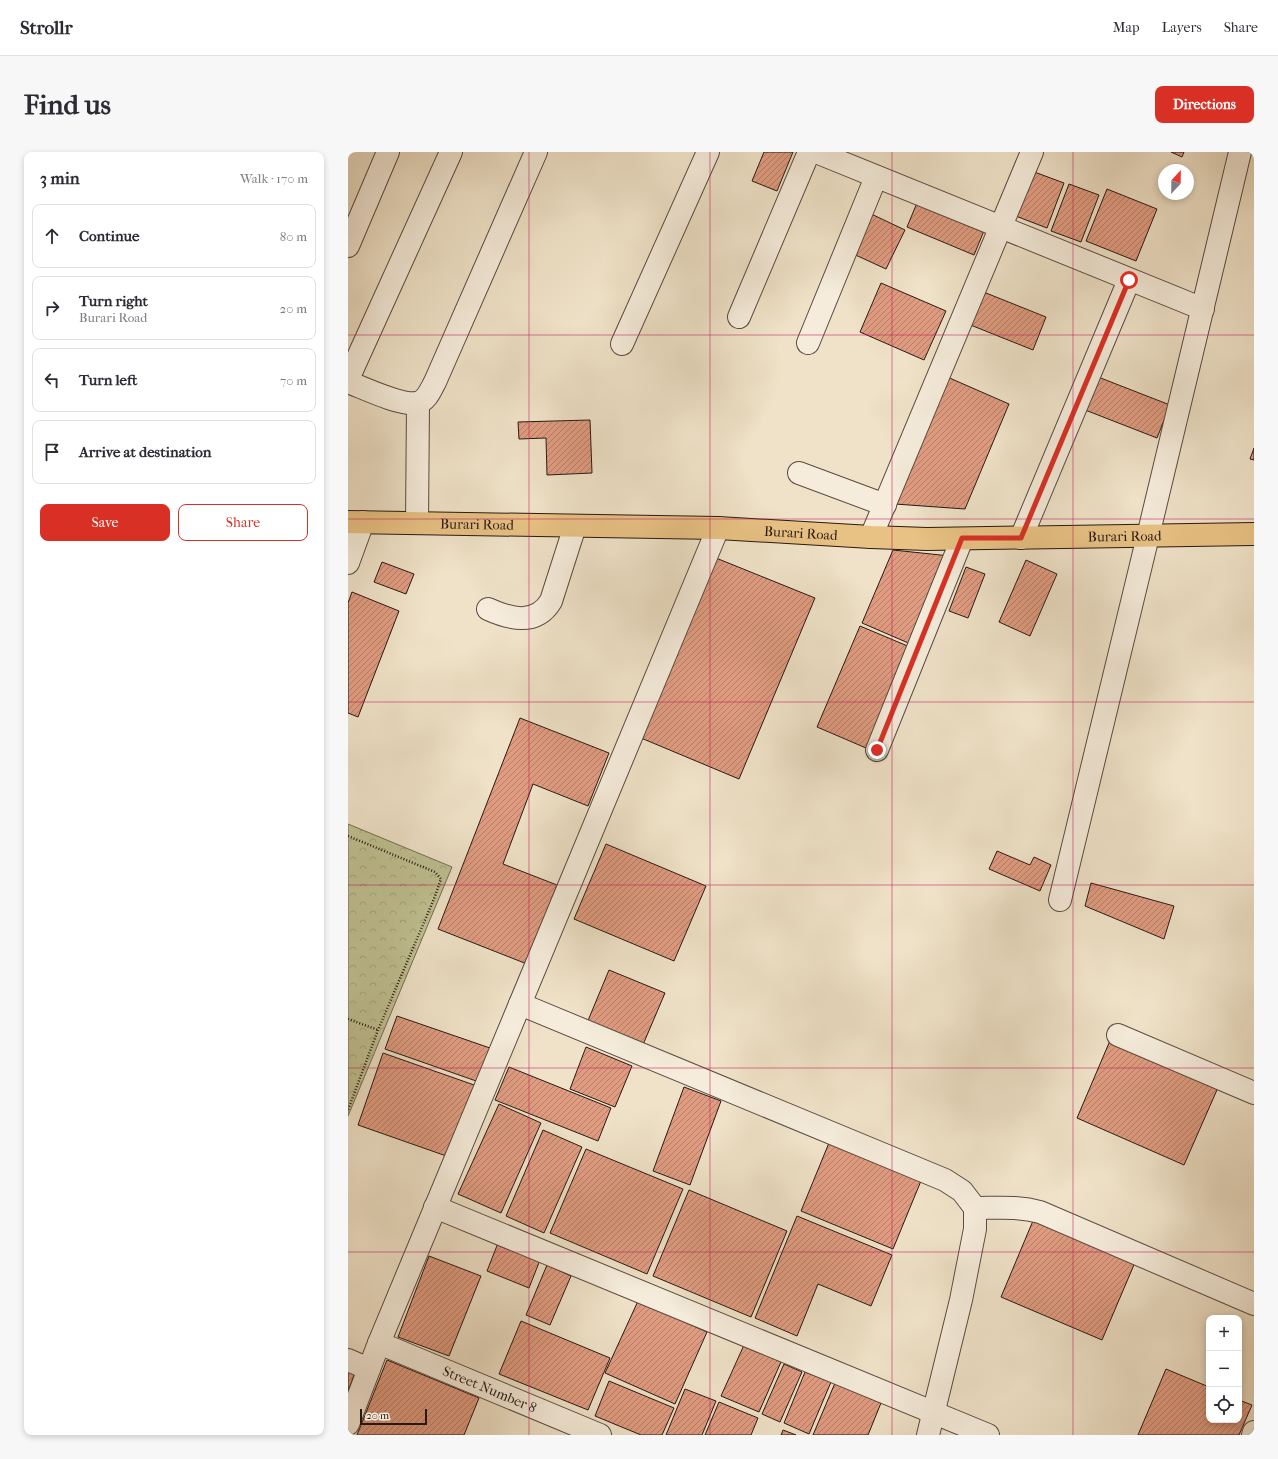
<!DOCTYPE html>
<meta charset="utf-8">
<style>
body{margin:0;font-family:"IM FELL French Canon",serif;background:#f7f7f7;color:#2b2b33}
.controls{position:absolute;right:12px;bottom:12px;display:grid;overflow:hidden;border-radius:8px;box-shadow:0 2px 6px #0003}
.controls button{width:36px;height:36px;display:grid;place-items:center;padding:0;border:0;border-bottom:1px solid #e1e1e2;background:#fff;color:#2b2b33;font:20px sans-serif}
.compass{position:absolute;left:810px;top:12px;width:36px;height:36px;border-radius:50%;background:#fff;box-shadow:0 2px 6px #0003;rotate:22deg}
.scale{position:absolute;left:12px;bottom:10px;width:67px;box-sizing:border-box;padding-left:4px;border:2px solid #281913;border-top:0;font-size:11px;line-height:14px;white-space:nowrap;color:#281913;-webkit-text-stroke:3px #f5ecdb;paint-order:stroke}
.stop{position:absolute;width:12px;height:12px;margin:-9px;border:3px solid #d93025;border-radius:50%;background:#fff}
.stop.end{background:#d93025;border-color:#fff;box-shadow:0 1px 4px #0008}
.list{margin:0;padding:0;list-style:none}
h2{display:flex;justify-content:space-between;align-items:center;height:52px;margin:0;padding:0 16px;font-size:17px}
h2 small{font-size:13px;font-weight:400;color:#7c7c81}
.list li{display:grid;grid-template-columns:26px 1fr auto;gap:12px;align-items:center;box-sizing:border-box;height:64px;margin:0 8px 8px;padding:0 8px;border:1px solid #e1e1e2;border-radius:8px}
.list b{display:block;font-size:15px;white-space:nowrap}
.list p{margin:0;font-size:13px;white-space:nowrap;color:#7c7c81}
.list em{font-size:13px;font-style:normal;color:#7c7c81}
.actions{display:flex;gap:8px;padding:12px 16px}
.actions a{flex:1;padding:9px 0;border:1px solid #d93025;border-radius:8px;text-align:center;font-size:14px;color:#d93025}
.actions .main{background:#d93025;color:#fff}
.icon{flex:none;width:22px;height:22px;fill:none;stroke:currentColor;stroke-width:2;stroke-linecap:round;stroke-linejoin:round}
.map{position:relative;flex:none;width:906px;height:1283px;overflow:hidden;border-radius:8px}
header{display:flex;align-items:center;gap:24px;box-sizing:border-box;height:56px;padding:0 20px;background:#fff;border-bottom:1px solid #e1e1e2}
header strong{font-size:19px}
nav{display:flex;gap:22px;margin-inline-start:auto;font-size:14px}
.intro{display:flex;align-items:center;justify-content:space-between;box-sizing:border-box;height:96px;padding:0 24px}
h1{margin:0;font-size:28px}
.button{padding:10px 18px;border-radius:8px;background:#d93025;color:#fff;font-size:14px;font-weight:700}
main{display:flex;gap:24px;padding:0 24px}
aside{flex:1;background:#fff;border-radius:8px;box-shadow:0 2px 6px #0003}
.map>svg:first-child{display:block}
</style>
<header>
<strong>Strollr</strong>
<nav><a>Map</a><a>Layers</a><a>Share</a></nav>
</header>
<div class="intro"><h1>Find us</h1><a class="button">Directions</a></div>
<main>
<aside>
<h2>3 min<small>Walk · 170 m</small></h2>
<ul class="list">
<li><svg class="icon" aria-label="ahead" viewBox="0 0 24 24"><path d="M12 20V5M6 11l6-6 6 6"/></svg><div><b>Continue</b></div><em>80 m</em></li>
<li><svg class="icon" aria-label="right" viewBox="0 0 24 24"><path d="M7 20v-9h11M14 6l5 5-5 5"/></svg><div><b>Turn right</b><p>Burari Road</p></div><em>20 m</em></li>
<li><svg class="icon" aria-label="left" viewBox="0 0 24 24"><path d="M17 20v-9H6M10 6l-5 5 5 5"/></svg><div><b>Turn left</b></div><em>70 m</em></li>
<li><svg class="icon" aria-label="arrive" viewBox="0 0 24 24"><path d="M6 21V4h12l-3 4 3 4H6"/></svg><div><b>Arrive at destination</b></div></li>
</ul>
<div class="actions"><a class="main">Save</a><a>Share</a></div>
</aside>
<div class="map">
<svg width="906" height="1283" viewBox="0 0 906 1283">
<defs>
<pattern id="park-crowns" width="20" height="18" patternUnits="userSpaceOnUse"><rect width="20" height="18" fill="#c0c192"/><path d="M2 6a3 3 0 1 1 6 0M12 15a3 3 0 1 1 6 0" fill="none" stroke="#a5a57d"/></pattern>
<pattern id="building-hatch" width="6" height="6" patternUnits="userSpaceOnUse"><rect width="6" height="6" fill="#e09c81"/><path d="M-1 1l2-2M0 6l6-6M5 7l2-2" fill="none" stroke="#b67e68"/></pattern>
</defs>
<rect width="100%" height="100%" fill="#efe2c8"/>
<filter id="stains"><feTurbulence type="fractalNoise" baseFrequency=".005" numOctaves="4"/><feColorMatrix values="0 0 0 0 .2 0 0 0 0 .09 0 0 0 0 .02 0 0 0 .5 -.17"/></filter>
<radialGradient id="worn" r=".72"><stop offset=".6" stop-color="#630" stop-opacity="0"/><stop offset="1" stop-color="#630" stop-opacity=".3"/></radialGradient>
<path fill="url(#park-crowns)" stroke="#746d52" d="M 0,672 L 104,715 L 0,964 Z"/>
<path fill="url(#building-hatch)" stroke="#281913" d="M 416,0 L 445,0 L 429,39 L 404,29 Z
M 823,0 L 836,0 L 834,5 Z
M 681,18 L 716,31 L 699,76 L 665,63 Z
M 721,32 L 751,43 L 733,90 L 703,79 Z
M 759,37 L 809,57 L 788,109 L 738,89 Z
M 571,46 L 638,74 L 626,103 L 559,75 Z
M 519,60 L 557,78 L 538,117 L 501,100 Z
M 533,131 L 598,159 L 576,208 L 512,180 Z
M 628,137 L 698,165 L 685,198 L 615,170 Z
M 745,223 L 822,253 L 809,286 L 732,256 Z
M 597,224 L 661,252 L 617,357 L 547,352 Z
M 242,268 L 244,321 L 199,323 L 198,286 L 171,287 L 170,270 Z
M 906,296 L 906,308 L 902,307 Z
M 545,398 L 602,404 L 565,493 L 514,471 Z
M 368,406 L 467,446 L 391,627 L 293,586 Z
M 678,408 L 709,422 L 682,484 L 651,470 Z
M 34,410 L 66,422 L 58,442 L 26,430 Z
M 618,415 L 637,422 L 620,466 L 601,459 Z
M 4,440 L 51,459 L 10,565 L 0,561 L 0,451 Z
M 512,474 L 562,495 L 518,596 L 469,575 Z
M 172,566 L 261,601 L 240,654 L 185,632 L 155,712 L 209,733 L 179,812 L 90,777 Z
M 258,692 L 358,734 L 326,809 L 226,767 Z
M 649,699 L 682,713 L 686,705 L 703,713 L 692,739 L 641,717 Z
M 743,731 L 826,754 L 816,787 L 737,754 Z
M 261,818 L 317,841 L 294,895 L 239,871 Z
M 49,864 L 142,896 L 131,930 L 37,897 Z
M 764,884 L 872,931 L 836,1013 L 729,966 Z
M 238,895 L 284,914 L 267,955 L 222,937 Z
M 35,901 L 129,934 L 104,1006 L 10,973 Z
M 161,915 L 263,956 L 250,989 L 147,948 Z
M 336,935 L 373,949 L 342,1033 L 305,1019 Z
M 151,952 L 193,971 L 153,1061 L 110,1042 Z
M 195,978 L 234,995 L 196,1081 L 158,1064 Z
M 483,986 L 575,1024 L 545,1097 L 453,1059 Z
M 238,997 L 335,1037 L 299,1122 L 202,1081 Z
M 341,1038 L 439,1079 L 403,1165 L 305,1124 Z
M 449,1064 L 544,1103 L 523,1154 L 470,1132 L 449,1184 L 407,1166 Z
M 687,1064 L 788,1108 L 754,1188 L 653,1145 Z
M 150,1091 L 192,1108 L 181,1136 L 139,1119 Z
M 81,1104 L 133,1124 L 101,1204 L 50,1185 Z
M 199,1113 L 223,1124 L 202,1173 L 178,1163 Z
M 290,1149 L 359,1180 L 327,1252 L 257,1221 Z
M 173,1169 L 262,1206 L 240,1258 L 151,1222 Z
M 396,1193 L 433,1210 L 411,1260 L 373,1244 Z
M 39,1208 L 131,1246 L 116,1283 L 9,1283 Z
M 436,1212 L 454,1220 L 432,1270 L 414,1262 Z
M 818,1217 L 861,1235 L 861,1268 L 891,1268 L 891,1248 L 904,1253 L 891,1283 L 790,1283 Z
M 0,1218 L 7,1221 L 0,1239 Z
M 457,1220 L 483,1230 L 461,1282 L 436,1271 Z
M 261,1229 L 326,1256 L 314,1283 L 293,1283 L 247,1264 Z
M 487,1231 L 533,1251 L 520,1283 L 465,1283 Z
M 337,1237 L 368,1249 L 354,1283 L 318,1283 Z
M 371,1250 L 410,1266 L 403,1283 L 357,1283 Z
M 435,1278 L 448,1283 L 433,1283 Z"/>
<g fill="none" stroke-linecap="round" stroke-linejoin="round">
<g stroke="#5a4b40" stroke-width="24">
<g id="minor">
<path d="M 468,0 L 855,157"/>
<path d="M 0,94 L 40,0"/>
<path d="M 391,165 L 461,0"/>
<path d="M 460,191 L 528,25"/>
<path d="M 274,192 L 360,0"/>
<path d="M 0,227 L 103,0"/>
<path d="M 0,230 C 16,236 53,254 69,251 C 79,249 83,237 87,230 L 188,0"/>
<path d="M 451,321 L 537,353"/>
<path d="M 69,371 L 70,251"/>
<path d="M 523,385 L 684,0"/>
<path d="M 673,386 L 781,128"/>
<path d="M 0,411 L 15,370"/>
<path d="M 140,457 C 162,467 188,474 203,449 L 227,374"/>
<path d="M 529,598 L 614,387"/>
<path d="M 712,748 L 800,384 L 892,0"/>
<path d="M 172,852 L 597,1028 L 614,1039 L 627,1056 L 627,1077 L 613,1148 L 580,1283"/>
<path d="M 770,883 L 906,941"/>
<path d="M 87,1055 L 640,1283"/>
<path d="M 627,1056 C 650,1056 670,1054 692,1060 L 906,1152"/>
<path id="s1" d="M 31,1191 L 252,1283"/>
<path d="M 0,1208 L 21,1217"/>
<path d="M 0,1272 L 31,1191 L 370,376"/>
<path d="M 905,1283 L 906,1280"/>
</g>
</g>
<g stroke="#281913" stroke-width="24">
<g id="major">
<path id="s2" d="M 0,370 L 370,376 L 523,385 L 579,387 L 906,382"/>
</g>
</g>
<path stroke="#281913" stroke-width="2.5" stroke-dasharray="1 2" stroke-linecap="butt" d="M 0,684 L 87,720 L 93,727 L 86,747 L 30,878 L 0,958
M 0,867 L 30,878"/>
<use href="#minor" stroke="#f5ecdb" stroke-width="22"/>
<use href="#major" stroke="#e8c184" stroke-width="22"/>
</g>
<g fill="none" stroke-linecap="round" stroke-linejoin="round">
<path stroke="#d93025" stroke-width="5" d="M 529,598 L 614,386 L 673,386 L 781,128"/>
</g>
<path fill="none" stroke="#c2185b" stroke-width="1" stroke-opacity="0.55" d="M 181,0 L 181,1283M 362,0 L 362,1283M 544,0 L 544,1283M 725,0 L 725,1283M 0,183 L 906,183M 0,367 L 906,367M 0,550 L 906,550M 0,733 L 906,733M 0,916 L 906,916M 0,1100 L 906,1100"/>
<g text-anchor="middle" stroke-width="3.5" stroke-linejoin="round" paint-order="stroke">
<g font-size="14" fill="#281913" stroke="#f5ecdb">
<text dy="5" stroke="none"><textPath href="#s2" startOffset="129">Burari Road</textPath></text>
<text dy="5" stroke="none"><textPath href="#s2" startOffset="453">Burari Road</textPath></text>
<text dy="5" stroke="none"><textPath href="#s2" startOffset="777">Burari Road</textPath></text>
<text dy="5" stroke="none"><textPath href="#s1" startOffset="120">Street Number 8</textPath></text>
</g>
</g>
<rect width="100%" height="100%" filter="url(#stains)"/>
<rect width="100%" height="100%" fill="url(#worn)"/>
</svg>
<div class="controls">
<button>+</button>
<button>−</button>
<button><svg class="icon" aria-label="locate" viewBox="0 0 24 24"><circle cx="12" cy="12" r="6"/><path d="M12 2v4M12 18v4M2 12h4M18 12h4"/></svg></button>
</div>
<svg class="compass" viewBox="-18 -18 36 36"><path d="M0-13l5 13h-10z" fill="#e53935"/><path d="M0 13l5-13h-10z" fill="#7c7c81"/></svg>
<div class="scale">20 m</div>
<div class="stop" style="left:781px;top:128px"></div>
<div class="stop end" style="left:529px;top:598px"></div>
</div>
</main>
